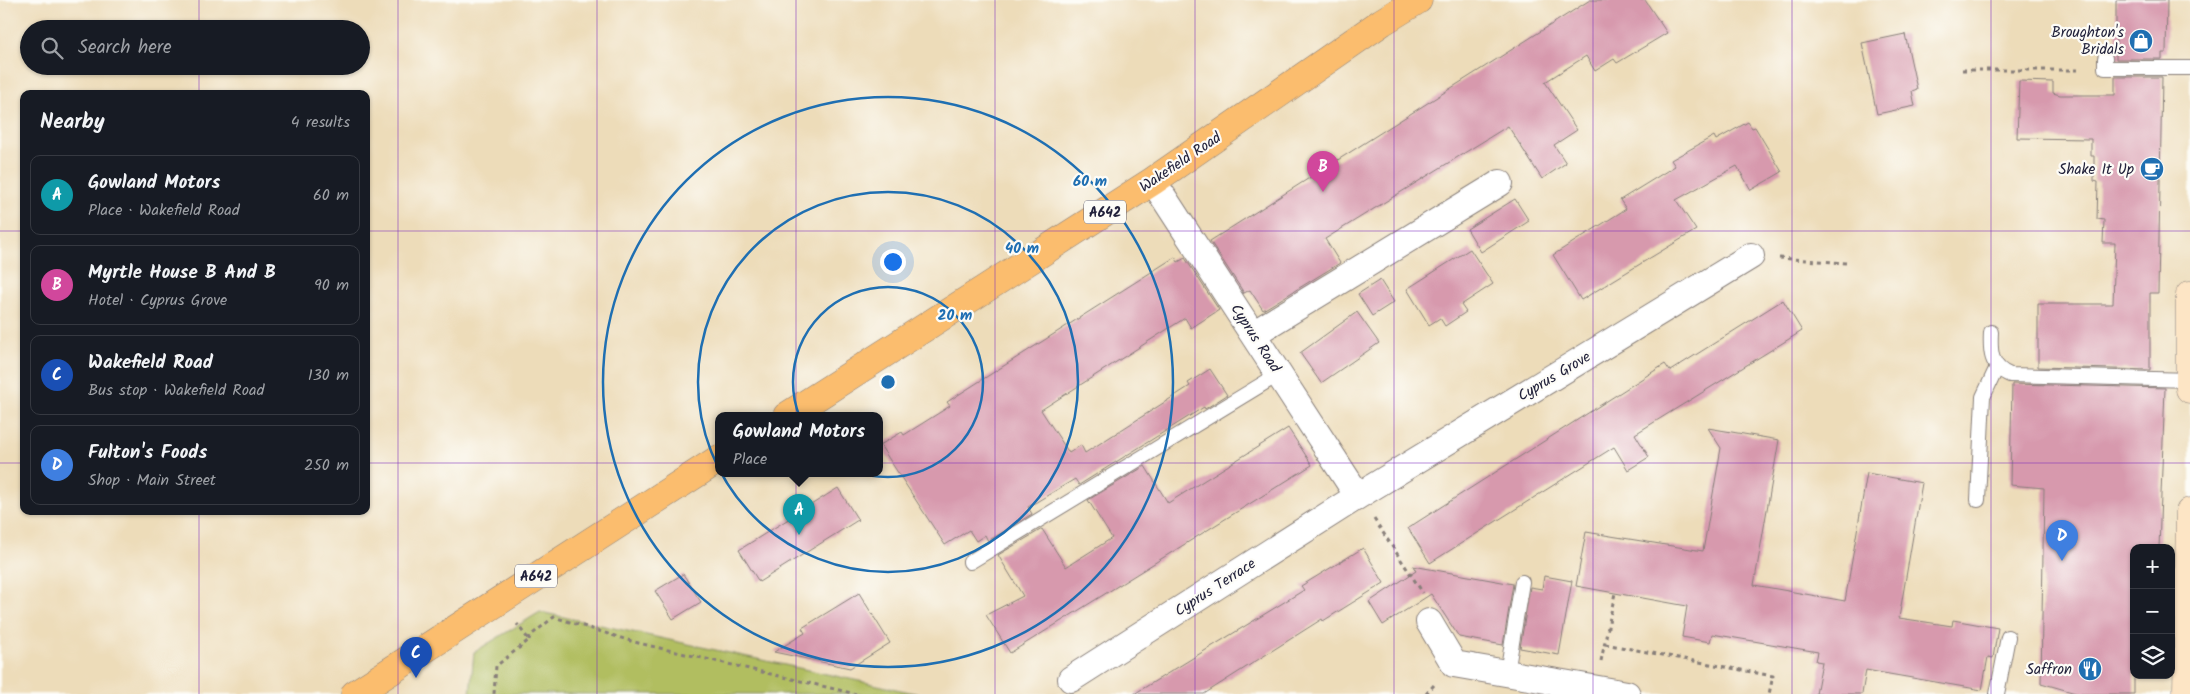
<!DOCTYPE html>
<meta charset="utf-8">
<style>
body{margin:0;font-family:Kalam,sans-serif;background:#242831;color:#f1f3f6}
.controls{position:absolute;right:15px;bottom:15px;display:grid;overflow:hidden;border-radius:10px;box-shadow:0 1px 4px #0004}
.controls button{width:45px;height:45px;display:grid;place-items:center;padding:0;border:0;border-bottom:1px solid #363941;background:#171b24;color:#f1f3f6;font:25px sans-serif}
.you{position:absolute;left:892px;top:261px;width:18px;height:18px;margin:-12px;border:4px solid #fff;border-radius:50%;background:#1a73e8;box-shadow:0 0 0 8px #1a73e833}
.badge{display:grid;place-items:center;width:32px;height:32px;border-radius:50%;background:#1f6fb2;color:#fff;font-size:16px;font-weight:700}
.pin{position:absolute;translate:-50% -41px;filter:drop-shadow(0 1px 2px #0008)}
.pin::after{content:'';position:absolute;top:26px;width:18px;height:15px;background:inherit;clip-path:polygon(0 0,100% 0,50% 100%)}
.popup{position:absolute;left:715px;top:412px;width:168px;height:65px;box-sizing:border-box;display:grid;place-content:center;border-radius:10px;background:#171b24;filter:drop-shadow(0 1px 4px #0005);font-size:16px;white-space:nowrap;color:#9ea1a6}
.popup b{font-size:19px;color:#f1f3f6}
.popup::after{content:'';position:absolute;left:50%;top:100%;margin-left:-10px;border:10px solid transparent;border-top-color:#171b24}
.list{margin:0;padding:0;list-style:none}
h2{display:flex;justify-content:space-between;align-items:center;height:65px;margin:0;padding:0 20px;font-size:21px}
h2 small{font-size:16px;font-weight:400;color:#9ea1a6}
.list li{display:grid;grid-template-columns:32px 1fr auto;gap:15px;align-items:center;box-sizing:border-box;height:80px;margin:0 10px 10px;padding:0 10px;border:1px solid #363941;border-radius:10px}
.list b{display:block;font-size:19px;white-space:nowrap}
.list p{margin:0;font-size:16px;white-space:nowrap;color:#9ea1a6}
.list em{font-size:16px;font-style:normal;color:#9ea1a6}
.icon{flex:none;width:28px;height:28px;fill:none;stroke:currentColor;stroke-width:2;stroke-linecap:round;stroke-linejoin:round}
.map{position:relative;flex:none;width:2190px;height:694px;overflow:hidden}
.search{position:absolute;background:#171b24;box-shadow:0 1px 4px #0004;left:20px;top:20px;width:350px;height:55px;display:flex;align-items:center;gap:12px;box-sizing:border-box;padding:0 18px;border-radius:28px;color:#9ea1a6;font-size:19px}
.panel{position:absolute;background:#171b24;box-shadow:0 1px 4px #0004;left:20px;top:90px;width:350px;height:425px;border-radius:10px}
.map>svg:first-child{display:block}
</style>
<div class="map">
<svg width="2190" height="694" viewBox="0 0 2190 694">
<rect width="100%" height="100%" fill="#fdfcf7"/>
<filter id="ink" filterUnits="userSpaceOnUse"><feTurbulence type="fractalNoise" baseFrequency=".02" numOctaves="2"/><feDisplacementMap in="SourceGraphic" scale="10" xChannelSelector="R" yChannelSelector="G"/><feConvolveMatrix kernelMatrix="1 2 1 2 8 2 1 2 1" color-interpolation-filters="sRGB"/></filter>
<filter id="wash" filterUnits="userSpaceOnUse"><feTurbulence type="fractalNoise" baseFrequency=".0096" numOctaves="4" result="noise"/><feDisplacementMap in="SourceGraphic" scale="20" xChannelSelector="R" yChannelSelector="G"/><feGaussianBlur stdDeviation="1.12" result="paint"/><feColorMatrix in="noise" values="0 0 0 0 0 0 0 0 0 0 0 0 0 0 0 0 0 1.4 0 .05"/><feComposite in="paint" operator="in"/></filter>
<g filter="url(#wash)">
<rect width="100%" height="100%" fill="#eddcb9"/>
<path fill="#b1be61" stroke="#6a704e" d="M 540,612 L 919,694 L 470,694 L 474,652 Z"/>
<g id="blocks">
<path fill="#d799ad" d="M 1590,0 L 1645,0 L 1667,33 L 1617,63 L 1614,59 L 1595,71 L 1586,56 L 1545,82 L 1577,130 L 1554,145 L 1566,163 L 1542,179 L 1508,126 L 1325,239 L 1340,263 L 1263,310 L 1250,290 L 1244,293 L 1210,241 Z
M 2116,0 L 2167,0 L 2166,53 L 2162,53 L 2162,59 L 2116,59 Z
M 1905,34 L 1917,89 L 1912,91 L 1915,106 L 1877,114 L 1862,43 Z
M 2115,77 L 2162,77 L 2158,293 L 2150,293 L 2150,370 L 2038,367 L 2038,304 L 2113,304 L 2115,243 L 2103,243 L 2104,220 L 2097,219 L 2098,182 L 2094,181 L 2094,156 L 2091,156 L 2091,139 L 2017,138 L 2019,81 L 2053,82 L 2053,93 L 2060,95 L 2115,95 Z
M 1748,122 L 1752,128 L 1755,127 L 1782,172 L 1751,190 L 1737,166 L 1676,200 L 1696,230 L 1581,300 L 1553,255 L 1626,209 L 1620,200 L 1675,166 L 1671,160 L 1714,136 L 1716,140 Z
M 1515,199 L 1529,221 L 1481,252 L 1467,229 Z
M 1470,249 L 1493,284 L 1461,305 L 1466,312 L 1445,326 L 1440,318 L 1429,325 L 1407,289 Z
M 1175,257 L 1178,262 L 1185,258 L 1219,310 L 1191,328 L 1185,318 L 1041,410 L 1069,453 L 1081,445 L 1085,453 L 1190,386 L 1188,383 L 1210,369 L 1227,395 L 1205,409 L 1204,407 L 1079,485 L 1075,479 L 1028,507 L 1032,514 L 988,541 L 985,535 L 976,541 L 969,530 L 945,545 L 880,445 L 902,432 L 904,435 L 950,406 L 947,402 Z
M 1380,280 L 1394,302 L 1372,316 L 1358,294 Z
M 1783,300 L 1802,331 L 1635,434 L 1649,457 L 1628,470 L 1614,447 L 1430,563 L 1408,528 L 1665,364 L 1670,371 Z
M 1357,312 L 1379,343 L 1321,383 L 1300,353 Z
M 2012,384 L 2165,388 L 2159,548 L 2134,548 L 2134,694 L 2079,694 L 2041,683 L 2044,488 L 2010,485 Z
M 1288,428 L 1312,465 L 1010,653 L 986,615 L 1023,596 L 998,555 L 1042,529 L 1066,567 L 1112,538 L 1088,500 L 1145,466 L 1168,503 Z
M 1708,428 L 1779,440 L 1754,585 L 1845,601 L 1867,473 L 1922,483 L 1899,618 L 1952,626 L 1953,620 L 1998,628 L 1993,658 L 1988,657 L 1982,690 L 1866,670 L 1862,694 L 1816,694 L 1822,662 L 1816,661 L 1818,652 L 1712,634 L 1710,642 L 1682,637 L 1687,606 L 1576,586 L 1586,532 L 1703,551 L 1721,448 Z
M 838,488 L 858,520 L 759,582 L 739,550 Z
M 1363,548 L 1384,583 L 1323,621 L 1322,619 L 1204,694 L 1134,694 L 1304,590 L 1301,586 Z
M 1413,566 L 1513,584 L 1503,645 L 1459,637 L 1431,594 L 1383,625 L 1369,602 L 1416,571 Z
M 683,574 L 701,602 L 673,619 L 655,591 Z
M 1544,576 L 1572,581 L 1559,655 L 1520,648 L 1530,587 L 1542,589 Z
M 859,593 L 890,643 L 850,668 L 774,652 L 805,633 L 802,628 Z"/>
</g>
</g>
<g filter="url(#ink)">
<use href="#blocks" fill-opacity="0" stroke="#887f7a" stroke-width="1"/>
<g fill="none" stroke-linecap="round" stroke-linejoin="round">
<g stroke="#887f7a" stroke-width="16">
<path id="lane" d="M 2105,58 L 2105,68 L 2190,68
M 1991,332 C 1990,351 1990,367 2010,375 L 2190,380
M 1978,500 L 1983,397 L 1997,367
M 970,562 L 1279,374
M 1507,673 L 1522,582
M 1997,694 L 2008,637"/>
</g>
<g stroke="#887f7a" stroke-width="28">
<path id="street" d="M 1153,181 L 1358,496
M 1253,334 L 1500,183
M 1429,622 L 1454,664 L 1627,694
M 1071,679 L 1358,496 L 1751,256"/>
</g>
<g stroke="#887f7a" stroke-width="29">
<path id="secondary" d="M 2190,295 L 2190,389
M 2187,694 L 2190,512"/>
</g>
<g stroke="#887f7a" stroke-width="29">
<path id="primary" d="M 787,416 L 1153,181 L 1382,22 L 1418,0
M 355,694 L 719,459"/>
</g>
<path stroke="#887f7a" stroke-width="3" stroke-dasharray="4 4" stroke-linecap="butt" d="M 1962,70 L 2082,70
M 1779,258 L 1846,263
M 1374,519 L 1423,593
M 529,640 L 530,636 L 554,617 L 634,642 L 856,694
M 1605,644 L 1773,676 L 1769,694
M 1601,661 L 1615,593
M 494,694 L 496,666 L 529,640 L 517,624
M 1426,694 L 1434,685"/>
<use href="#lane" stroke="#fff" stroke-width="14"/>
<use href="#street" stroke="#fff" stroke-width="26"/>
<use href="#secondary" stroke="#fde5c5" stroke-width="28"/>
<use href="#primary" stroke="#fbbd6e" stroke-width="28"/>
</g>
</g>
<path fill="none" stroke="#7b2cbf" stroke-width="1" stroke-opacity="0.55" d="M 199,0 L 199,29M 398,0 L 398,694M 597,0 L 597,694M 796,0 L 796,694M 995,0 L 995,694M 1195,0 L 1195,694M 1394,0 L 1394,694M 1593,0 L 1593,694M 1792,0 L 1792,694M 1991,0 L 1991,694M 199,66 L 199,94M 0,231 L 24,231M 366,231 L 2190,231M 0,463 L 24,463M 366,463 L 2190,463M 199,511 L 199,694"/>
<g fill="none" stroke="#1f6fb2" stroke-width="2.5">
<circle cx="888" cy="382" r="95"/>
<circle cx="888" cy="382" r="190"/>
<circle cx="888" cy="382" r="285"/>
</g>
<defs>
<g id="shop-disc" transform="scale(1.25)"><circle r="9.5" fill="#1f6fb2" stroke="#fdfcf7"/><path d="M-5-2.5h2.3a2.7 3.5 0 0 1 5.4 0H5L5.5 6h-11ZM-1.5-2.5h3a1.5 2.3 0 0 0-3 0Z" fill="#fff"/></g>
<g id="cafe-disc" transform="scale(1.25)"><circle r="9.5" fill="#1f6fb2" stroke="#fdfcf7"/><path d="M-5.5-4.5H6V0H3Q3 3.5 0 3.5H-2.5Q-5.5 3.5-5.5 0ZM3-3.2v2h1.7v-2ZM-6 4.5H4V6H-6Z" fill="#fff"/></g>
<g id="restaurant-disc" transform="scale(1.25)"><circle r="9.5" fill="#1f6fb2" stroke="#fdfcf7"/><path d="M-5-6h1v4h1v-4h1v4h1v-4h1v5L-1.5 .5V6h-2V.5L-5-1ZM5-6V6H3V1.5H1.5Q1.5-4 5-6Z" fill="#fff"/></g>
</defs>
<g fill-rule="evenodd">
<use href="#shop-disc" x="2141" y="41"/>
<use href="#cafe-disc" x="2152" y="169"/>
<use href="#restaurant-disc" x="2090" y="669"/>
</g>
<g text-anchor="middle" stroke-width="4.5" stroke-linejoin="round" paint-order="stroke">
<g fill="#fdfcf7" stroke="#646373" stroke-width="1">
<rect x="1084" y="200.5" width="42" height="23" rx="4"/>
<rect x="515" y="564.5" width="42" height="23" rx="4"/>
</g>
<g font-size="14" font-weight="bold" fill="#22223b">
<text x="1105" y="217">A642</text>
<text x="536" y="581">A642</text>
</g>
<g font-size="15" fill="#22223b" stroke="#fdfcf7" text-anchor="end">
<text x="2124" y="37">Broughton's<tspan x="2124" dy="17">Bridals</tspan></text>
<text x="2134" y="174">Shake It Up</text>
<text x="2072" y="674">Saffron</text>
</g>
<g font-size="15" fill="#22223b" stroke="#fdfcf7">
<text transform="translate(1180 162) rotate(-34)" y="5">Wakefield Road</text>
<text transform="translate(1256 338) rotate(57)" y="5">Cyprus Road</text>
<text transform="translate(1554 376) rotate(-31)" y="5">Cyprus Grove</text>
<text transform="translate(1215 587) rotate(-33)" y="5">Cyprus Terrace</text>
</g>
</g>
<circle cx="888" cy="382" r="8" fill="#1f6fb2" stroke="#fdfcf7" stroke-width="2.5"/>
<g font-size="15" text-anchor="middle" font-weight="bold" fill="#1f6fb2" stroke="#fdfcf7" stroke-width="4.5" stroke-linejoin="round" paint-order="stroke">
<text x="1090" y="186">60 m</text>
<text x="1022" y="253">40 m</text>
<text x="955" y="320">20 m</text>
</g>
</svg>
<div class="controls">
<button>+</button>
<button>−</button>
<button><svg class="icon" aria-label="layers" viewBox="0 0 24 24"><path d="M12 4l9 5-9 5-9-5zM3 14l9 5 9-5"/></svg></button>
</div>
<div class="you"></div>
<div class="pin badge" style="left:799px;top:535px;background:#0f9aa8">A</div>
<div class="popup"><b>Gowland Motors</b>Place</div>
<div class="pin badge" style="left:1323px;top:192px;background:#d1479c">B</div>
<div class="pin badge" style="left:416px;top:678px;background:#1a4fb4">C</div>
<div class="pin badge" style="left:2062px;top:561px;background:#3f7fe0">D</div>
<div class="search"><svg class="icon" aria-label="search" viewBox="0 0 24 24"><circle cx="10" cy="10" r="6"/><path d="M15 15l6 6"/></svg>Search here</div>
<section class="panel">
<h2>Nearby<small>4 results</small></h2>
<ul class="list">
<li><span class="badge" style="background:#0f9aa8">A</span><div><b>Gowland Motors</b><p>Place · Wakefield Road</p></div><em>60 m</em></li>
<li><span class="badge" style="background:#d1479c">B</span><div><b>Myrtle House B And B</b><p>Hotel · Cyprus Grove</p></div><em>90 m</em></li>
<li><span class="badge" style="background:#1a4fb4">C</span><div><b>Wakefield Road</b><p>Bus stop · Wakefield Road</p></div><em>130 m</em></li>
<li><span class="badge" style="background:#3f7fe0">D</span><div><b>Fulton's Foods</b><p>Shop · Main Street</p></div><em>250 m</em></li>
</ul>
</section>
</div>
